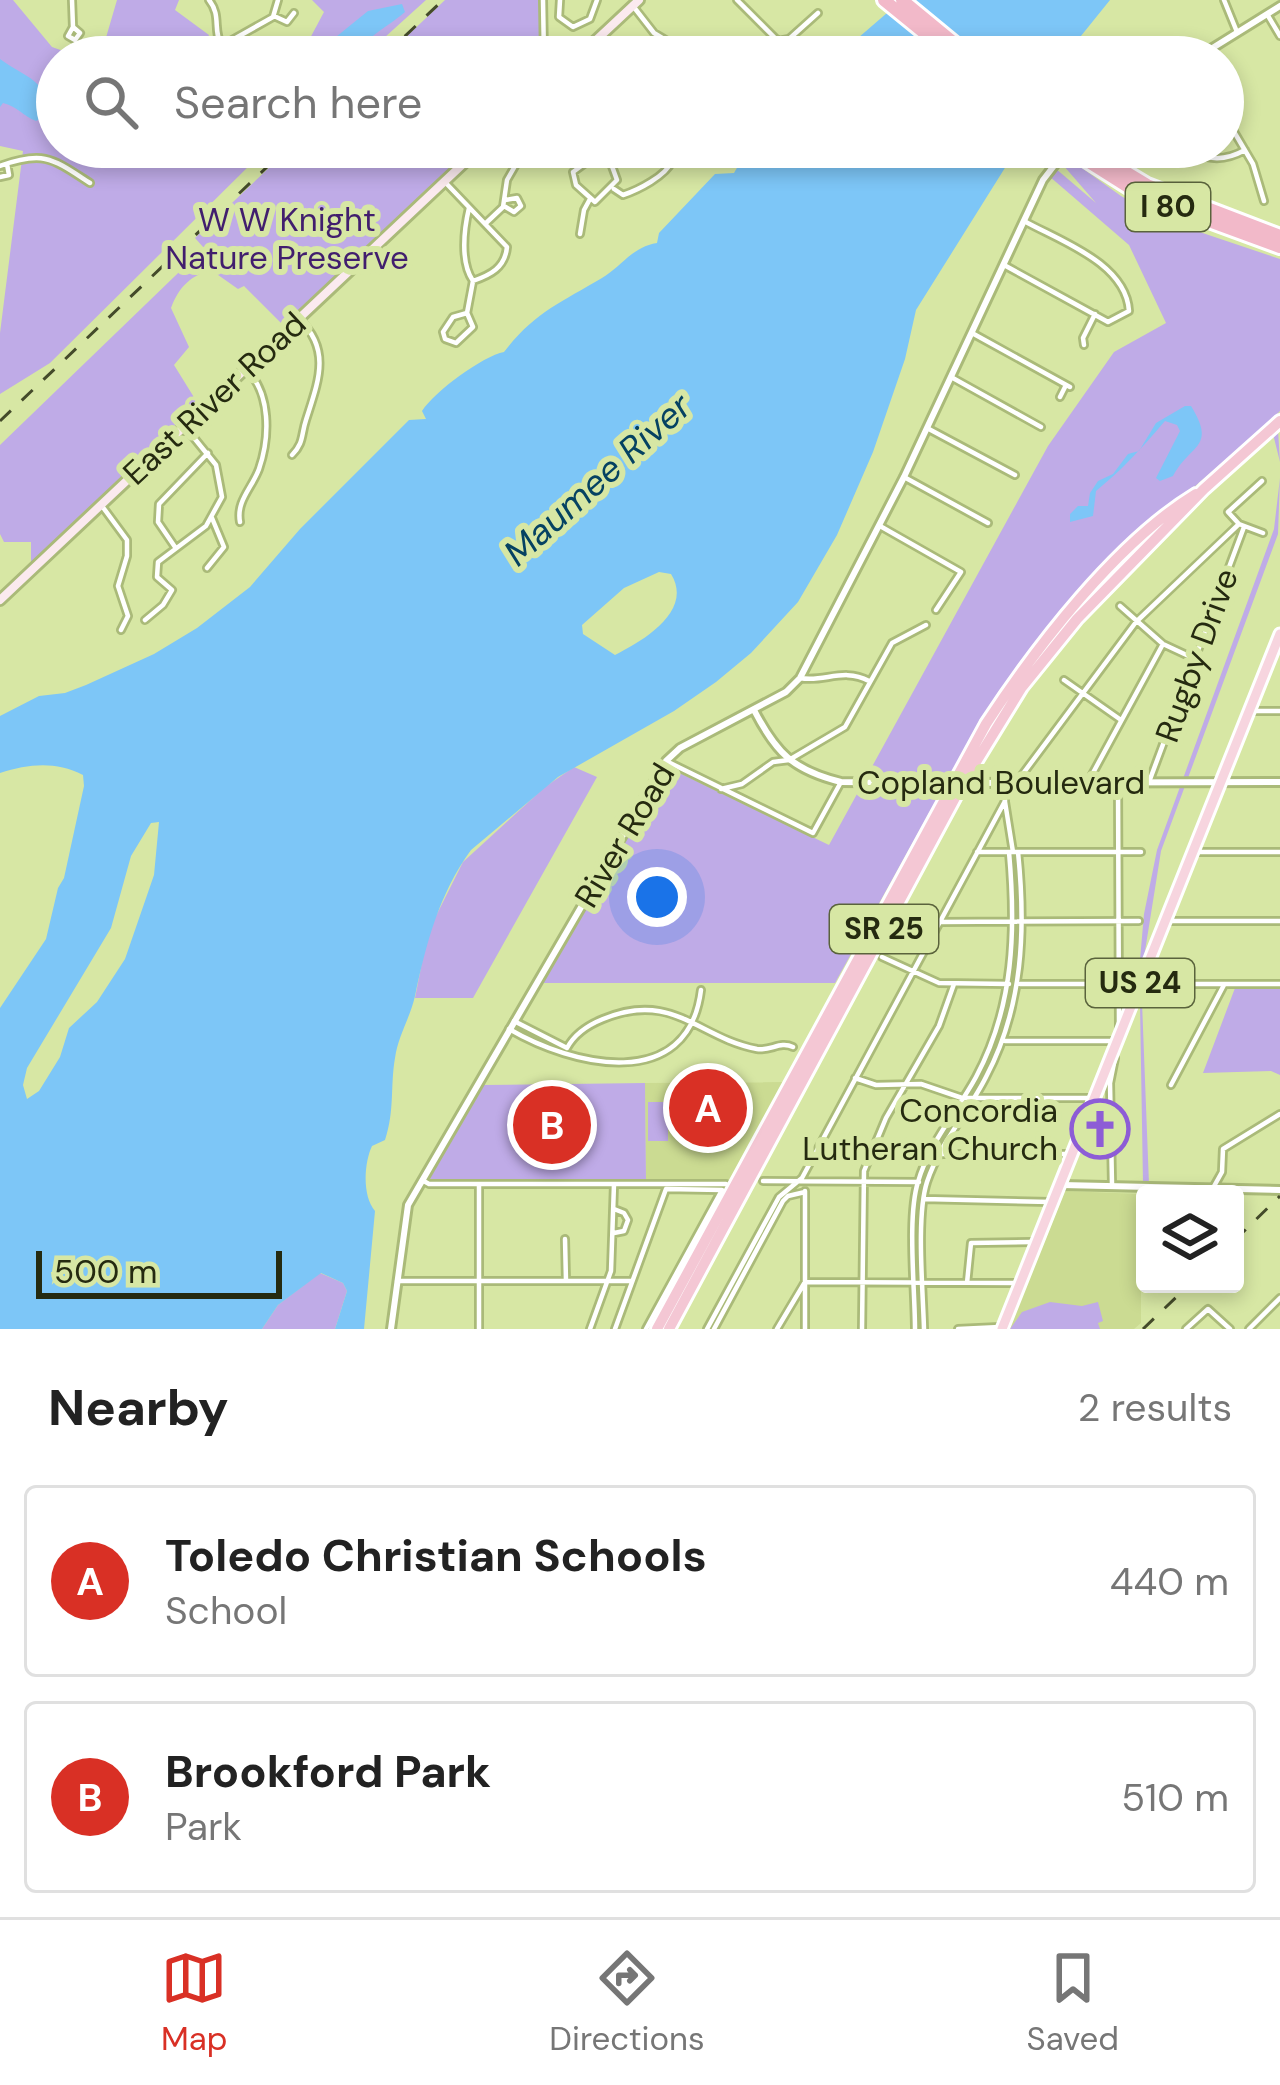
<!DOCTYPE html>
<style>
body{margin:0;font-family:"DM Sans",sans-serif;background:#f2f2f2;color:#222}
.controls{position:absolute;right:36px;bottom:36px;display:grid;overflow:hidden;border-radius:12px;box-shadow:0 6px 18px #0003}
.controls button{width:108px;height:108px;display:grid;place-items:center;padding:0;border:0;border-bottom:3px solid #e0e0e0;background:#fff;color:#222;font:60px sans-serif}
.scale{position:absolute;left:36px;bottom:30px;width:246px;box-sizing:border-box;padding-left:12px;border:6px solid #252a10;border-top:0;font-size:33px;line-height:42px;white-space:nowrap;color:#252a10;-webkit-text-stroke:9px #d7e7a4;paint-order:stroke}
.you{position:absolute;left:657px;top:897px;width:42px;height:42px;margin:-30px;border:9px solid #fff;border-radius:50%;background:#1a73e8;box-shadow:0 0 0 18px #1a73e833}
.badge{display:grid;place-items:center;width:78px;height:78px;border-radius:50%;background:#d93025;color:#fff;font-size:39px;font-weight:700}
.pin{position:absolute;translate:-50% -50%;border:6px solid #fff;box-shadow:0 3px 12px #0006}
.list{margin:0;padding:0;list-style:none}
h2{display:flex;justify-content:space-between;align-items:center;height:156px;margin:0;padding:0 48px;font-size:51px}
h2 small{font-size:39px;font-weight:400;color:#767676}
.list li{display:grid;grid-template-columns:78px 1fr auto;gap:36px;align-items:center;box-sizing:border-box;height:192px;margin:0 24px 24px;padding:0 24px;border:3px solid #e0e0e0;border-radius:12px}
.list b{display:block;font-size:45px;white-space:nowrap}
.list p{margin:0;font-size:39px;white-space:nowrap;color:#767676}
.list em{font-size:39px;font-style:normal;color:#767676}
.icon{flex:none;width:66px;height:66px;fill:none;stroke:currentColor;stroke-width:2;stroke-linecap:round;stroke-linejoin:round}
.map{position:relative;flex:none;width:1280px;height:1329px;overflow:hidden}
.search{position:absolute;background:#fff;box-shadow:0 6px 18px #0003;left:36px;right:36px;top:36px;height:132px;display:flex;align-items:center;gap:30px;box-sizing:border-box;padding:0 42px;border-radius:66px;color:#767676;font-size:45px}
.sheet{height:588px;background:#fff}
nav{display:flex;justify-content:space-around;align-items:center;box-sizing:border-box;height:168px;border-top:3px solid #e0e0e0;background:#fff;font-size:33px;color:#767676}
nav a{display:grid;justify-items:center;gap:6px}
nav .on{color:#d93025}
.map>svg:first-child{display:block}
</style>
<div class="map">
<svg width="1280" height="1329" viewBox="0 0 1280 1329">
<rect width="100%" height="100%" fill="#d7e7a4"/>
<path fill="#cbdb92" d="M 785,1082 L 732,1183 L 646,1181 L 645,1083 Z
M 1065,1191 L 1141,1194 L 1141,1323 L 1134,1329 L 1009,1329 Z"/>
<path fill="#bfabe7" d="M 0,0 L 13,0 L 52,47 L 80,57 L 57,57 L 57,147 L 193,147 L 207,162 L 219,147 L 268,147 L 50,363 L 0,394 L 0,333 L 23,151 L 0,146 Z
M 117,0 L 179,0 L 175,10 L 209,35 L 198,57 L 82,57 L 105,41 Z
M 312,0 L 426,0 L 363,57 L 300,57 L 324,12 Z
M 445,0 L 541,0 L 541,57 L 385,57 Z
M 291,147 L 477,147 L 285,327 L 244,286 L 238,289 L 211,270 C 190,276 179,287 171,308 L 189,347 L 174,365 L 200,407 L 31,565 L 31,542 L 4,542 L 0,534 L 0,445 L 204,248 L 195,238 Z
M 1068,158 L 1121,196 L 1164,220 L 1280,259 L 1280,411 L 1277,414 L 1280,462 L 1270,422 L 1145,529 L 1028,656 L 981,719 L 835,983 L 540,983 L 665,766 L 829,845 L 1048,446 L 1114,352 L 1166,323 L 1129,245 L 1049,176 L 1055,168 L 1096,203 L 1063,165 Z
M 1280,478 L 1278,534 L 1161,851 L 1141,976 L 1149,1184 L 1143,1184 L 1140,1004 L 1132,989 L 1139,971 L 1144,914 L 1157,850 L 1274,529 Z
M 574,767 L 597,777 L 473,998 L 415,998 L 428,932 L 463,862 L 545,787 Z
M 1235,988 L 1280,989 L 1280,1075 L 1271,1071 L 1203,1073 Z
M 645,1083 L 646,1181 L 431,1180 L 429,1176 L 483,1085 Z
M 668,1091 L 701,1103 L 704,1109 L 689,1136 L 677,1135 L 668,1123 L 668,1141 L 648,1141 L 648,1102 L 667,1102 Z
M 320,1273 L 343,1283 L 347,1291 L 335,1329 L 262,1329 L 278,1305 Z
M 1050,1302 L 1082,1306 L 1098,1302 L 1103,1321 L 1098,1323 L 1100,1329 L 1010,1329 L 1022,1312 Z"/>
<path fill="#7dc6f7" fill-rule="evenodd" d="M 902,0 L 1110,0 L 1064,57 L 836,57 Z
M 402,4 L 405,12 C 384,30 370,33 355,57 L 328,57 L 331,41 L 368,11 Z
M 0,59 C 26,78 38,75 52,108 L 48,115 L 36,121 C 23,116 17,106 3,103 L 0,107 Z
M 749,147 L 1018,147 L 916,310 L 905,359 L 873,452 L 837,535 L 798,602 L 751,653 L 716,682 L 674,711 L 558,777 L 471,850 C 439,894 426,944 415,996 C 410,1018 398,1036 395,1058 C 390,1087 395,1110 385,1140 L 372,1146 C 364,1163 362,1196 375,1211 L 364,1329 L 335,1329 L 347,1291 L 343,1283 L 321,1273 L 278,1305 L 262,1329 L 0,1329 L 0,1008 L 46,939 L 58,888 L 64,878 L 84,786 L 83,775 C 55,761 29,764 0,773 L 0,716 L 39,696 L 65,693 L 86,685 L 154,654 L 197,628 L 250,587 L 300,529 L 409,420 L 426,419 L 422,411 C 435,391 483,356 504,352 C 535,312 560,303 602,278 C 622,266 632,247 657,243 L 659,233 L 715,174 L 734,173 ZM 659,572 L 671,574 C 694,611 643,641 615,655 L 583,634 L 582,625 L 624,588 ZM 159,822 L 154,875 L 125,959 L 97,1002 L 69,1028 L 60,1057 L 39,1091 L 27,1099 L 23,1085 L 27,1068 L 111,928 L 131,856 L 151,823 Z
M 1185,406 L 1191,406 C 1217,448 1190,444 1173,476 L 1160,481 L 1156,478 L 1180,431 L 1177,425 L 1165,421 C 1140,450 1124,468 1096,491 L 1093,516 L 1070,522 L 1070,514 L 1078,506 L 1088,506 L 1090,493 L 1098,481 L 1113,474 L 1128,454 L 1139,451 L 1156,423 Z"/>
<g fill="none" stroke-linecap="round" stroke-linejoin="round">
<g stroke="#aaba79" stroke-width="10">
<path id="minor" d="M 72,0 L 73,27 L 80,33 L 75,40 L 68,36 L 73,27
M 209,0 C 222,16 212,30 222,46
M 543,0 L 544,57
M 560,0 L 559,17 L 573,27 L 590,19 L 597,0
M 737,0 L 778,41 L 789,39 L 818,13
M 1224,0 L 1237,32
M 633,6 L 654,33 L 694,57
M 1267,14 L 1280,36
M 274,16 L 287,22 L 294,13
M 211,57 L 225,44 L 273,17 L 278,0
M 1223,113 L 1253,164 L 1264,201
M 599,147 L 585,153 L 584,164 L 573,172 L 576,185 L 595,202 L 617,180 L 605,147
M 1179,147 C 1204,158 1220,164 1245,150
M 0,166 C 44,150 53,159 90,183
M 0,177 L 9,175 L 7,164
M 444,181 L 507,247 C 505,268 490,275 473,281
M 614,189 L 623,195 C 638,190 666,176 672,161
M 504,206 L 514,212 L 521,206 L 517,198 L 505,200
M 485,224 L 503,207 L 507,180 L 526,147
M 580,234 L 584,210 L 590,199
M 1004,265 L 1108,322 L 1129,311 C 1126,263 1060,241 1024,221
M 467,313 L 473,327 L 456,343 L 445,339 L 443,332 L 453,317 L 467,313 L 473,281 C 460,262 464,229 469,208
M 972,333 L 1070,387
M 1084,345 L 1083,338 L 1095,314
M 951,377 L 1041,427
M 1060,397 L 1066,385
M 927,428 L 1015,475
M 292,455 C 304,443 301,435 306,420 C 318,382 332,350 299,319
M 904,477 L 988,523
M 1262,481 L 1228,512 L 1239,524 L 1263,533
M 102,506 L 127,540 L 127,556 L 118,586 L 128,616 L 121,630
M 240,522 C 236,501 252,488 259,469 C 270,437 271,393 246,369
M 880,526 L 961,572 L 936,610
M 175,547 L 158,522 L 159,504 L 208,453
M 207,568 L 224,547 L 212,518
M 1120,606 L 1163,644 L 1193,658
M 145,620 L 163,605 L 172,590 L 157,577 L 158,562 L 206,526 L 222,497 L 216,465 L 186,428
M 800,678 C 824,683 843,667 869,681
M 1064,680 L 1121,720
M 1249,711 L 1280,711
M 666,761 L 813,833 L 841,782
M 1088,782 L 1163,644
M 1118,782 L 1119,1029
M 1149,782 L 1244,527
M 1002,783 L 1013,852
M 1016,783 L 1136,622 L 1239,524
M 721,789 L 742,784 L 773,762 L 789,760 L 845,727 L 892,643 L 926,625
M 977,852 L 1141,852
M 1193,852 L 1280,852
M 1165,921 L 1280,921
M 940,922 L 1139,921
M 882,957 L 939,983 L 1009,984
M 1020,984 L 1280,984
M 514,1021 L 567,1048
M 509,1029 C 572,1066 688,1094 701,990
M 1005,1041 L 1114,1041
M 567,1048 C 574,1035 588,1025 603,1019 C 673,990 698,1038 757,1049 C 771,1051 780,1041 793,1047
M 855,1078 L 876,1085 L 921,1084 L 962,1098 L 1092,1098
M 1171,1085 L 1224,985
M 930,1154 L 1068,1154
M 422,1180 L 429,1184 L 726,1184
M 763,1181 L 919,1182
M 479,1184 L 479,1329
M 1112,1184 L 1110,1083 L 1115,1058
M 1213,1188 L 1222,1172 L 1223,1149 L 1280,1114
M 924,1199 L 1050,1202
M 614,1209 L 624,1213 L 628,1220 L 624,1231 L 614,1233
M 565,1239 L 566,1281
M 397,1281 L 631,1281
M 967,1283 L 971,1243 L 1032,1242
M 590,1329 L 611,1271 L 614,1184
M 615,1329 L 666,1189 L 722,1190 L 646,1329
M 707,1329 L 779,1197 L 802,1178 L 1005,801
M 714,1329 L 783,1201 L 788,1196 L 805,1192
M 777,1329 L 805,1282 L 1020,1283
M 805,1329 L 805,1191
M 862,1329 L 864,1171 L 886,1118 L 939,1026 L 954,984
M 915,1329 C 915,1289 907,1217 918,1182 C 929,1143 957,1112 976,1077 C 1014,1006 1016,930 1009,852
M 924,1329 C 923,1290 916,1216 927,1182 C 940,1143 968,1113 986,1077 C 1023,1007 1026,930 1018,852
M 958,1329 L 1000,1327
M 1186,1329 L 1208,1309 L 1230,1329
M 1249,1329 L 1280,1298"/>
</g>
<g stroke="#aaba79" stroke-width="12">
<path id="tertiary" d="M 1198,57 L 1280,6
M 754,710 C 776,753 793,770 841,782 L 953,783
M 966,783 L 1280,782
M 1062,1185 L 1280,1190
M 391,1329 L 408,1205 L 666,761 L 680,748 L 786,692 L 800,678 L 904,477 L 1043,180 L 1060,158"/>
</g>
<g stroke="#aaba79" stroke-width="14">
<path id="secondary" d="M 578,57 L 639,0
M 0,600 L 481,147"/>
</g>
<g stroke="#fff" stroke-width="15">
<path id="primary" d="M 1002,1329 L 1280,634"/>
</g>
<g stroke="#fff" stroke-width="16">
<path id="trunk" d="M 657,1329 L 986,724 C 1037,646 1117,542 1196,494
M 669,1329 L 963,783 L 1022,687 L 1077,619 L 1204,489 L 1280,421"/>
</g>
<g stroke="#fff" stroke-width="18">
<path id="motorway" d="M 884,0 L 954,57
M 902,0 L 971,57
M 1065,147 L 1144,197 L 1280,247
M 1084,147 L 1147,185 L 1280,236"/>
</g>
<use href="#minor" stroke="#fff" stroke-width="4.5"/>
<use href="#tertiary" stroke="#fff" stroke-width="6"/>
<use href="#secondary" stroke="#fbeaef" stroke-width="8"/>
<use href="#primary" stroke="#f7d5df" stroke-width="9"/>
<use href="#trunk" stroke="#f4c7d4" stroke-width="10"/>
<use href="#motorway" stroke="#f2b9c9" stroke-width="12"/>
<path stroke="#444b2a" stroke-width="3" stroke-dasharray="15 15" stroke-linecap="butt" d="M 383,57 L 443,0
M 0,421 L 288,147
M 1235,1240 L 1280,1196
M 1143,1329 L 1190,1284"/>
<g stroke="#aaba79" stroke-width="12" stroke-linecap="butt">
<path id="tertiary-bridge" d="M 1060,158 L 1071,147"/>
</g>
<use href="#tertiary-bridge" stroke="#fff" stroke-width="6"/>
</g>
<defs>
<g id="church-ring" transform="scale(3)"><circle r="9.5" fill="#d7e7a4" stroke="#8d5cd6" stroke-width="1.5"/><path d="M-1.2-6h2.4v3.5h3.3v2.4h-3.3V6h-2.4V-.1h-3.3v-2.4h3.3Z" fill="#8d5cd6"/></g>
</defs>
<g fill-rule="evenodd">
<use href="#church-ring" x="1100" y="1129"/>
</g>
<g text-anchor="middle" stroke-width="12" stroke-linejoin="round" paint-order="stroke">
<g fill="#d7e7a4" stroke="#5a633c" stroke-width="3">
<rect x="1126" y="183" width="84" height="48" rx="9"/>
<rect x="830" y="905" width="108" height="48" rx="9"/>
<rect x="1086" y="959" width="108" height="48" rx="9"/>
</g>
<g font-size="30" font-weight="bold" fill="#252a10">
<text x="1168" y="217">I 80</text>
<text x="884" y="939">SR 25</text>
<text x="1140" y="993">US 24</text>
</g>
<g font-size="33" fill="#411e6e" stroke="#d7e7a4">
<text x="287" y="231">W W Knight<tspan x="287" dy="38">Nature Preserve</tspan></text>
</g>
<g font-size="33" fill="#252a10" stroke="#d7e7a4">
<text transform="translate(214 398) rotate(-43)" y="12">East River Road</text>
<text transform="translate(1196 655) rotate(-70)" y="12">Rugby Drive</text>
<text x="1001" y="794">Copland Boulevard</text>
<text transform="translate(624 835) rotate(-59)" y="12">River Road</text>
</g>
<g font-size="33" fill="#252a10" stroke="#d7e7a4" text-anchor="end">
<text x="1058" y="1122">Concordia<tspan x="1058" dy="38">Lutheran Church</tspan></text>
</g>
<g font-size="36" font-style="italic" fill="#054262" stroke="#d7e7a4">
<text transform="translate(597 479) rotate(-42)" y="13">Maumee River</text>
</g>
</g>
</svg>
<div class="controls">
<button><svg class="icon" aria-label="layers" viewBox="0 0 24 24"><path d="M12 4l9 5-9 5-9-5zM3 14l9 5 9-5"/></svg></button>
</div>
<div class="scale">500 m</div>
<div class="you"></div>
<div class="pin badge" style="left:708px;top:1108px">A</div>
<div class="pin badge" style="left:552px;top:1125px">B</div>
<div class="search"><svg class="icon" aria-label="search" viewBox="0 0 24 24"><circle cx="10" cy="10" r="6"/><path d="M15 15l6 6"/></svg>Search here</div>
</div>
<section class="sheet">
<h2>Nearby<small>2 results</small></h2>
<ul class="list">
<li><span class="badge">A</span><div><b>Toledo Christian Schools</b><p>School</p></div><em>440 m</em></li>
<li><span class="badge">B</span><div><b>Brookford Park</b><p>Park</p></div><em>510 m</em></li>
</ul>
</section>
<nav>
<a class="on"><svg class="icon" aria-label="map" viewBox="0 0 24 24"><path d="M3 6l6-2 6 2 6-2v14l-6 2-6-2-6 2zM9 4v14M15 6v14"/></svg>Map</a>
<a><svg class="icon" aria-label="directions" viewBox="0 0 24 24"><path d="M12 3l9 9-9 9-9-9zM9 14v-3h6M13 9l2 2-2 2"/></svg>Directions</a>
<a><svg class="icon" aria-label="saved" viewBox="0 0 24 24"><path d="M7 4h10v16l-5-4-5 4z"/></svg>Saved</a>
</nav>
